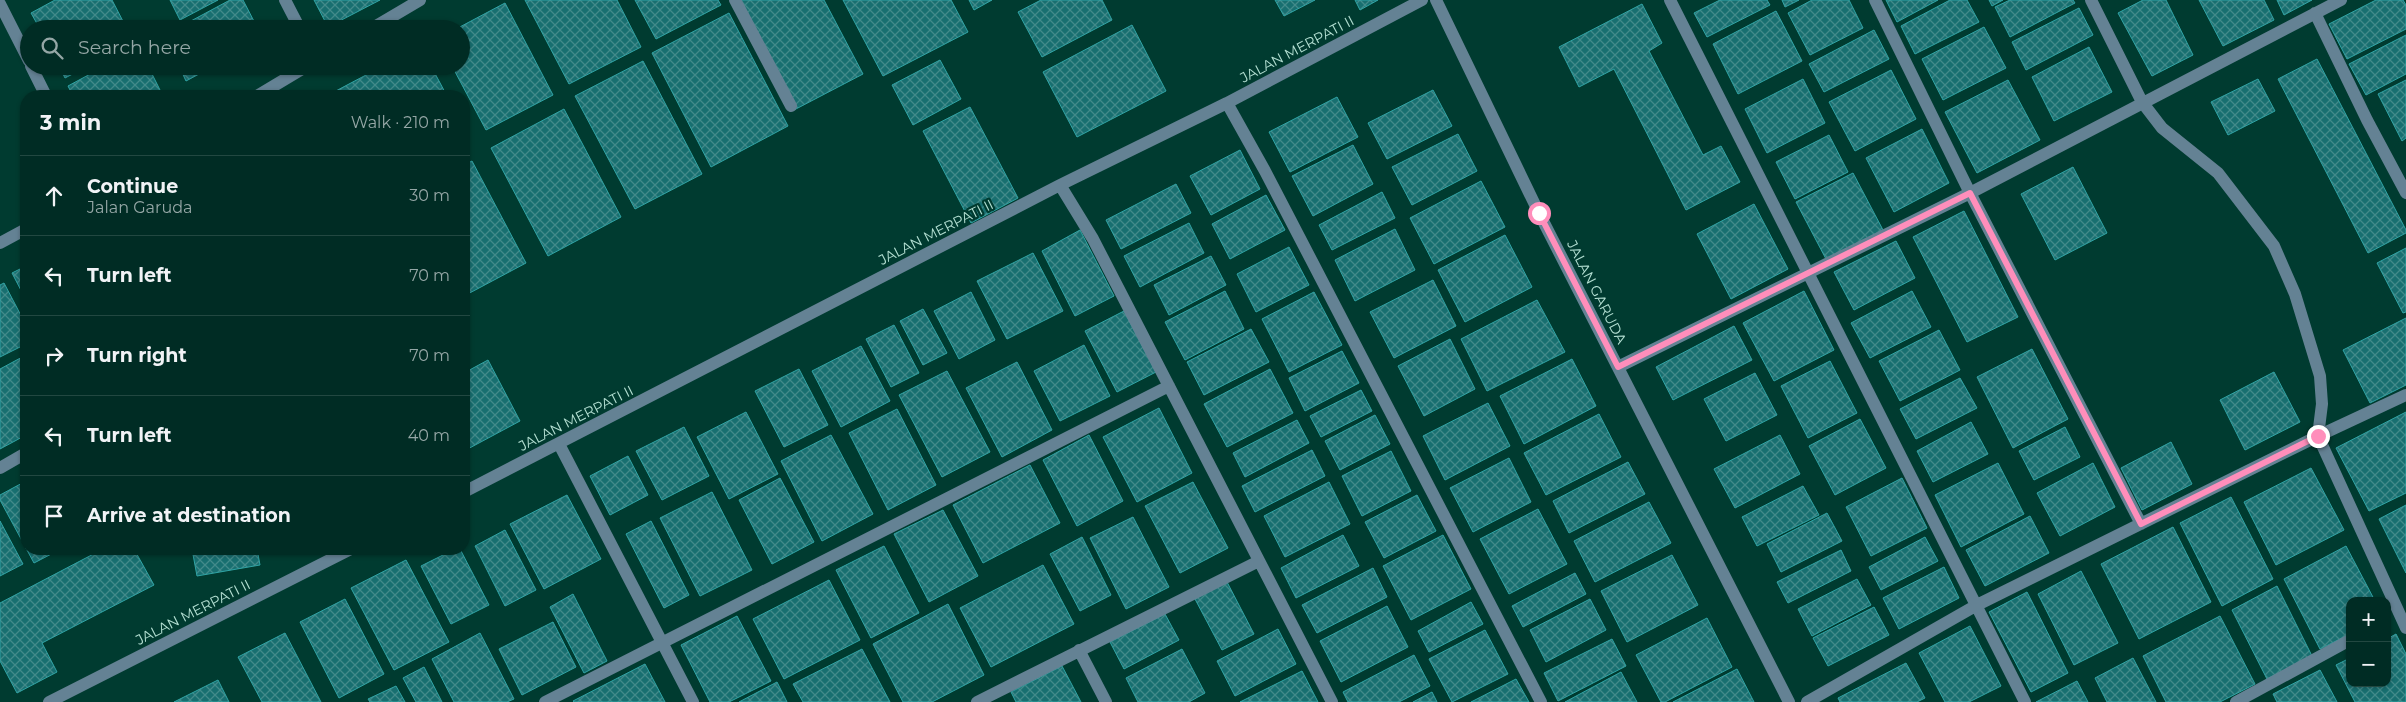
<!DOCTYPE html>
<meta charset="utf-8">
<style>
body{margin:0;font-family:Montserrat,sans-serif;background:#0a342c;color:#f1f3f6}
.controls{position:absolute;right:15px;bottom:15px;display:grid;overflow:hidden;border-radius:10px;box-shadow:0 1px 4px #0004}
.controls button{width:45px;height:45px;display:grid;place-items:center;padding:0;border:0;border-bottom:1px solid #224841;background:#002c24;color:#f1f3f6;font:25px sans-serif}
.stop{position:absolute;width:15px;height:15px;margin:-11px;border:4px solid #ff8ebb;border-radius:50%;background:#fff}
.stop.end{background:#ff8ebb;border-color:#fff;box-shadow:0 1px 5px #0008}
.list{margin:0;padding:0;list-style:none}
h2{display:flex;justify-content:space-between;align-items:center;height:65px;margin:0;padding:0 20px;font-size:21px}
h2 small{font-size:16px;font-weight:400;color:#95a7a6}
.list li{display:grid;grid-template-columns:32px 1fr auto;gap:15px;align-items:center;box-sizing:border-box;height:80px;padding:0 20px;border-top:1px solid #224841}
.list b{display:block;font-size:19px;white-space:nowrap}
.list p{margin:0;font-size:16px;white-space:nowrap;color:#95a7a6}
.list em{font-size:16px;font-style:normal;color:#95a7a6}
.icon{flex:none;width:28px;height:28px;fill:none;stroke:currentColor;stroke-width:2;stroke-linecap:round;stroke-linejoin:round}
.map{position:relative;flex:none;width:2406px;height:702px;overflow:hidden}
.search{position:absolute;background:#002c24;box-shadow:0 1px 4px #0004;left:20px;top:20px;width:450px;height:55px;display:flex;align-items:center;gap:12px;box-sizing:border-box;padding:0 18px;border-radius:28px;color:#95a7a6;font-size:19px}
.panel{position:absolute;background:#002c24;box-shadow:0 1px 4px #0004;left:20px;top:90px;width:450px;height:465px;border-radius:20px}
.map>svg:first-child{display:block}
</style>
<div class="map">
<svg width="2406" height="702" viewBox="0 0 2406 702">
<defs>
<pattern id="building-cross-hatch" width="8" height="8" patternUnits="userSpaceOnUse" patternTransform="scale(1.25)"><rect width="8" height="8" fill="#186f70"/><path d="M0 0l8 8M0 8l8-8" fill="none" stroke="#428a8a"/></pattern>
</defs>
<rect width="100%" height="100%" fill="#003b30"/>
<path fill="url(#building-cross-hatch)" stroke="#30a4a5" d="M 55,0 L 112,0 L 127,29 L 40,29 L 31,13 Z
M 170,0 L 218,0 L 180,20 Z
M 230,0 L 243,0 L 258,29 L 176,29 Z
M 314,0 L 380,0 L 328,27 Z
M 525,0 L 617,0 L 641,47 L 569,84 Z
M 635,0 L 718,0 L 721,5 L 656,39 Z
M 737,0 L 824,0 L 863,74 L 794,110 Z
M 843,0 L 951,0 L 968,32 L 883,76 Z
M 969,0 L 992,0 L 974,10 Z
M 1041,0 L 1102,0 L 1112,20 L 1042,57 L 1018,12 Z
M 1275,0 L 1315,0 L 1284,16 Z
M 1355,0 L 1378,0 L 1360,10 Z
M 1720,0 L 1767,0 L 1770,5 L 1707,37 L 1694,13 Z
M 1782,0 L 1799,0 L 1785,7 Z
M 1812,0 L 1849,0 L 1863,28 L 1810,55 L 1788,13 Z
M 1886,0 L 1938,0 L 1897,22 Z
M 1950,0 L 1967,0 L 1979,22 L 1915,54 L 1901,26 Z
M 1989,0 L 2003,0 L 1992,6 Z
M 2010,0 L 2073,0 L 2075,3 L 2010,37 L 1995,7 Z
M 2143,0 L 2166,0 L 2193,55 L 2152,76 L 2118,13 Z
M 2199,0 L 2264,0 L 2274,20 L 2223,46 Z
M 2277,0 L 2312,0 L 2284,15 Z
M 2376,0 L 2403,0 L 2406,5 L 2406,29 L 2347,59 L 2329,24 Z
M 505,3 L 553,95 L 486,130 L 452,66 L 461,66 L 461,29 L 456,29 Z
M 1642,4 L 1662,43 L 1649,51 L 1703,155 L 1721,146 L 1740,182 L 1686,210 L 1614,69 L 1579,87 L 1559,47 Z
M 2079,8 L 2093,35 L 2026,70 L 2012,42 Z
M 1776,11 L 1802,61 L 1738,94 L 1713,44 Z
M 729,13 L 788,126 L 711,167 L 652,53 Z
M 1132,25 L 1166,91 L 1077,137 L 1043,72 Z
M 1984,27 L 2006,68 L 1943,100 L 1922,59 Z
M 1874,30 L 1889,59 L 1824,92 L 1809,64 Z
M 2406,35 L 2406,74 L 2366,95 L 2349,64 Z
M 2089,47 L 2112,92 L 2054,121 L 2032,77 Z
M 2317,59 L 2406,230 L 2406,233 L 2368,253 L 2278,79 Z
M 940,60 L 961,99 L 913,125 L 892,85 Z
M 643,61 L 702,174 L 635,209 L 575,96 Z
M 59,66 L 88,66 L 65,78 Z
M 105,66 L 148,66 L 163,96 L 73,96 L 68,86 Z
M 179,66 L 214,66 L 186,81 Z
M 383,66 L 431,66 L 447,96 L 333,96 L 332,93 Z
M 1891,70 L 1916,119 L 1855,151 L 1829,102 Z
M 1803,79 L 1825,123 L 1767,153 L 1745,109 Z
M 2258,79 L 2275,111 L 2228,135 L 2211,102 Z
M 2008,80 L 2040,140 L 1977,173 L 1945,112 Z
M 2406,80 L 2406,138 L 2402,141 L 2378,94 Z
M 1433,90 L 1452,126 L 1387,159 L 1368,123 Z
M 1337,97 L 1358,137 L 1290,172 L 1269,132 Z
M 970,107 L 1018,198 L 971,223 L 923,131 Z
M 564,109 L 621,217 L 548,256 L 491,148 Z
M 1922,129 L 1949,183 L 1894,212 L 1866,158 Z
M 1458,134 L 1477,171 L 1412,205 L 1392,167 Z
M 1829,135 L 1848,172 L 1795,199 L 1776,162 Z
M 1353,145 L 1373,184 L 1313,216 L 1292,176 Z
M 1240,150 L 1260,189 L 1211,215 L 1190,176 Z
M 472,161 L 526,263 L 464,296 L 464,165 Z
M 2073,167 L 2107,233 L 2055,260 L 2021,194 Z
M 1853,173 L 1883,230 L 1826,259 L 1796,202 Z
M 1481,181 L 1505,227 L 1434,264 L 1410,218 Z
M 1176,184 L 1191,213 L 1121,249 L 1106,220 Z
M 1382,192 L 1395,218 L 1332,250 L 1319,225 Z
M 1266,195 L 1285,230 L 1230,259 L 1212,224 Z
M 1754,204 L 1788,269 L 1731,299 L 1697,234 Z
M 1964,211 L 2018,317 L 1967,342 L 1913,237 Z
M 1189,223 L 1204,253 L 1140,287 L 1124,256 Z
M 1395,229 L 1415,270 L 1355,301 L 1335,260 Z
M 1080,230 L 1114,296 L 1075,316 L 1042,251 Z
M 1505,235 L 1532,287 L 1465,322 L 1438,270 Z
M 1896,241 L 1915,278 L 1854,310 L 1834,272 Z
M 1289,247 L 1309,285 L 1256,312 L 1237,274 Z
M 2406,248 L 2406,312 L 2403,313 L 2377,263 Z
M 1033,253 L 1063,311 L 1007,339 L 977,281 Z
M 1211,256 L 1226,285 L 1169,315 L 1154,285 Z
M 26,266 L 26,300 L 12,273 Z
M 1433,280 L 1456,326 L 1394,358 L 1370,312 Z
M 4,283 L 26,325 L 26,344 L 0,357 L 0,285 Z
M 1225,291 L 1244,329 L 1185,360 L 1165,322 Z
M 1804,291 L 1834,350 L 1774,381 L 1743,323 Z
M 1912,291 L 1931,327 L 1870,358 L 1851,323 Z
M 971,292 L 995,340 L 959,359 L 934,311 Z
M 1314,292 L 1342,345 L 1289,372 L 1262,319 Z
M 1537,300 L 1565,352 L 1487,391 L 1461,339 Z
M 923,309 L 947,353 L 923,365 L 900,321 Z
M 1124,311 L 1156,372 L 1117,392 L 1085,331 Z
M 2406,318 L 2406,385 L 2370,403 L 2343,350 Z
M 894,325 L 919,373 L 891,387 L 866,339 Z
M 1734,326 L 1752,360 L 1673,400 L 1656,367 Z
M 1251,329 L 1269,362 L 1204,395 L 1187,362 Z
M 1939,330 L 1960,370 L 1900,401 L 1879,361 Z
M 1450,339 L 1475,389 L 1424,416 L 1398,366 Z
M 1084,345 L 1110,396 L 1060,421 L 1034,371 Z
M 861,346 L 890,401 L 841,427 L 812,371 Z
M 2032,349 L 2068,419 L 2013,448 L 1977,377 Z
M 1342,351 L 1359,383 L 1305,411 L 1289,378 Z
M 26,355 L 26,435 L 0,449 L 0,369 Z
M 1572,359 L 1596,406 L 1524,444 L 1500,396 Z
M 488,360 L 520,421 L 464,451 L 464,373 Z
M 1830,361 L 1857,413 L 1808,438 L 1781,386 Z
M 1017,362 L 1052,430 L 1002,457 L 966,388 Z
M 799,369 L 828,425 L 784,447 L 755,391 Z
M 1270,369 L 1293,413 L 1227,447 L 1204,404 Z
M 947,371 L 990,452 L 942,477 L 899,395 Z
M 2274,372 L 2300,422 L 2245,450 L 2220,400 Z
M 1755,373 L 1777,415 L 1726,441 L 1704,399 Z
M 1960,378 L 1977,408 L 1916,439 L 1900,409 Z
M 1361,390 L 1372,411 L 1321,437 L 1310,416 Z
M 1488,403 L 1510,446 L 1445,480 L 1423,436 Z
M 1159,408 L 1192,473 L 1137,502 L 1103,437 Z
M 897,409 L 936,485 L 888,510 L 849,433 Z
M 746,412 L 778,474 L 729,499 L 697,437 Z
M 2406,412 L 2406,493 L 2369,511 L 2336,448 Z
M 1599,414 L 1621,457 L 1546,495 L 1524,453 Z
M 1375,415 L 1390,444 L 1340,470 L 1325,441 Z
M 1860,419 L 1886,468 L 1835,495 L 1809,446 Z
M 1297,420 L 1309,443 L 1245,477 L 1233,453 Z
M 1971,422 L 1988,454 L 1933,482 L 1917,451 Z
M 684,427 L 709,476 L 662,500 L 636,451 Z
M 2065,427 L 2080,457 L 2034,480 L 2019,451 Z
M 831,435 L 873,514 L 822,541 L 781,461 Z
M 1089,435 L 1123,501 L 1077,526 L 1043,460 Z
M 1780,435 L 1800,474 L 1735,508 L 1714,469 Z
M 2171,442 L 2192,484 L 2142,510 L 2121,468 Z
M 1312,450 L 1325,476 L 1255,512 L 1242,486 Z
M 1391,451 L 1411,491 L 1362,516 L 1342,476 Z
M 628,456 L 648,495 L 610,515 L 590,476 Z
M 1509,458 L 1531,502 L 1473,532 L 1450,488 Z
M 1628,462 L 1645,494 L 1569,533 L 1553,501 Z
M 1998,463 L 2024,514 L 1961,547 L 1935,495 Z
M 2093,463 L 2115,507 L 2060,536 L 2037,493 Z
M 1030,465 L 1060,523 L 983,563 L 953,505 Z
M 2311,468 L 2344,530 L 2276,565 L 2244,502 Z
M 780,478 L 814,542 L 772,564 L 739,500 Z
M 1902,478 L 1927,528 L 1871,556 L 1846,507 Z
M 26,481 L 26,549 L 61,549 L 34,563 L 0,500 L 0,495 Z
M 1193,482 L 1228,548 L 1180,573 L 1145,506 Z
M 1329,482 L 1350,524 L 1285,557 L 1264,516 Z
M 1803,486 L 1819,515 L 1757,546 L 1742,517 Z
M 712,492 L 752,570 L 700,596 L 660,518 Z
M 567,495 L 601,559 L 544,589 L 510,524 Z
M 1417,495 L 1436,531 L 1384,558 L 1365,522 Z
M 2231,497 L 2273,579 L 2222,606 L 2180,523 Z
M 1649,502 L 1671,543 L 1595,582 L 1574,541 Z
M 2406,505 L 2406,573 L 2379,519 Z
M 1538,509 L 1567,564 L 1509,594 L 1480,539 Z
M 943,510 L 978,576 L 929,602 L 894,534 Z
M 1827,513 L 1842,541 L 1781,572 L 1767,544 Z
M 2030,516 L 2049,553 L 1985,586 L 1966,550 Z
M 1133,517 L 1169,587 L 1126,609 L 1090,538 Z
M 0,521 L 23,564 L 0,576 Z
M 651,521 L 689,595 L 664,608 L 626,534 Z
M 2173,527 L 2211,602 L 2139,639 L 2101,564 Z
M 505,530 L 536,590 L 505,606 L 475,546 Z
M 1343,535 L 1359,566 L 1296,598 L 1281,568 Z
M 1443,535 L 1471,589 L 1411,620 L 1383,566 Z
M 1082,537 L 1111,595 L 1080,611 L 1050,554 Z
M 1925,537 L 1938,561 L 1881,590 L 1869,567 Z
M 884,546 L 919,613 L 871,638 L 836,570 Z
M 2346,546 L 2375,601 L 2350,601 L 2350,634 L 2320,649 L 2284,579 Z
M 103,549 L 134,549 L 154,585 L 42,643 L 57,672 L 17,693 L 0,661 L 0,603 Z
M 192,549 L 257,549 L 260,565 L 197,576 Z
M 455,549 L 460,549 L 489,605 L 451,624 L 421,566 Z
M 1841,550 L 1851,571 L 1788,603 L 1777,582 Z
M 1672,555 L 1698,605 L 1627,642 L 1601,591 Z
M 406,560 L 449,642 L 394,670 L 351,588 Z
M 1043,565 L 1074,624 L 991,667 L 960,608 Z
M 1944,567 L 1959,598 L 1899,629 L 1883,598 Z
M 1373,568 L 1387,597 L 1317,633 L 1302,605 Z
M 2081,571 L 2118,643 L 2074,665 L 2038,594 Z
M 1575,573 L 1586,594 L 1523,627 L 1512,606 Z
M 1857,579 L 1871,605 L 1812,636 L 1798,609 Z
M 829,580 L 860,640 L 784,679 L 753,619 Z
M 1227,582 L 1254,634 L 1222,650 L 1195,599 Z
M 2277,586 L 2312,656 L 2267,679 L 2232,610 Z
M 2027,592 L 2068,673 L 2031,692 L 1989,612 Z
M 573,594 L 607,661 L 584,673 L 550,607 Z
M 345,599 L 384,674 L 339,698 L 300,622 Z
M 1590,599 L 1606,630 L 1546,662 L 1530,630 Z
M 1471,602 L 1483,624 L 1429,652 L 1418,631 Z
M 948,604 L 984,675 L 932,702 L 903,702 L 873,644 Z
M 1387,606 L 1408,647 L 1341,682 L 1320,641 Z
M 1874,607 L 1889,635 L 1828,666 L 1813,638 Z
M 1165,614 L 1179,640 L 1124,669 L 1110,642 Z
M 737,616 L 771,681 L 729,702 L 710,702 L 681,645 Z
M 2220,616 L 2255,684 L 2220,702 L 2166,702 L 2143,656 Z
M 1707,618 L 1732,667 L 1665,702 L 1661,702 L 1636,655 Z
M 553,622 L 576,667 L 522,695 L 499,649 Z
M 1970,626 L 2001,686 L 1969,702 L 1945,702 L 1919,653 Z
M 1278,629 L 1296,664 L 1235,696 L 1217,661 Z
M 1485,630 L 1508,674 L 1452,702 L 1429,659 Z
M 285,633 L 321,702 L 262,702 L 238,657 Z
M 480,633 L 514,699 L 507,702 L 454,702 L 432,659 Z
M 2396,634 L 2406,654 L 2406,702 L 2355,702 L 2336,665 L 2350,658 L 2350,683 L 2387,683 L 2387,639 Z
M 1612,639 L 1626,666 L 1558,701 L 1544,673 Z
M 862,649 L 890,702 L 803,702 L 793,684 Z
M 1182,649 L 1205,693 L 1189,702 L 1138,702 L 1126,678 Z
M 1414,655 L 1430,686 L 1399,702 L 1348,702 L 1343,692 Z
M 2133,658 L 2156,702 L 2107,702 L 2095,678 Z
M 1906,663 L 1925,698 L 1917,702 L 1840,702 L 1838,698 Z
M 645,664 L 665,702 L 574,702 L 573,701 Z
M 1062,666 L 1081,702 L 1016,702 L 1011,692 Z
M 424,667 L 442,702 L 416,702 L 403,678 Z
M 1737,669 L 1754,702 L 1673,702 Z
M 2320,670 L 2337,702 L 2277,702 L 2273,694 Z
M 1302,671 L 1318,702 L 1240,702 Z
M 1621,672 L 1637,702 L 1565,702 Z
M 1516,679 L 1529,702 L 1471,702 Z
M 218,680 L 229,702 L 174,702 Z
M 2077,681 L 2088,702 L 2036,702 Z
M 777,682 L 787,702 L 739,702 Z
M 396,686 L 405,702 L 370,702 L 368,699 Z
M 1432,692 L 1437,702 L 1413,702 Z"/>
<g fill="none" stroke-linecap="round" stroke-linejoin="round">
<path stroke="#648294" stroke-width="12" d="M 285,0 L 300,29
M 735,0 L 791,106
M 1436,0 L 1539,213 L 1789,702
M 1670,0 L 2025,702
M 1875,0 L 1970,193 L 2141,524
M 2091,0 L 2142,102 L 2162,128 L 2218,173 L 2274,246 L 2295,294 L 2320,376 L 2322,404 L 2318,436 L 2406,628
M 0,4 L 29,61
M 2315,13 L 2367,120 L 2406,193
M 371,29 L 420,0
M 31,66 L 46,96
M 257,96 L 307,66
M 1227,103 L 1265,171 L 1541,702
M 1060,185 L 1093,239 L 1332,702
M 0,243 L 26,229
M 1618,367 L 1970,193 L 2341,0
M 559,444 L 693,702
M 0,468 L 26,453
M 464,492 L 1060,185 L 1227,103 L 1422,0
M 1079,650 L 1106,702
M 49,702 L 351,549
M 545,702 L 1169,386
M 977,702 L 1259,561
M 1807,702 L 1977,605 L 2318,436 L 2406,395
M 2236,702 L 2350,640"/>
</g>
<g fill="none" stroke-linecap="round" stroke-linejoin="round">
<path stroke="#ff8ebb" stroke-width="6" d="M 1539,213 L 1618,367 L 1970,193 L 2141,524 L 2318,436"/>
</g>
<g text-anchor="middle" stroke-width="4.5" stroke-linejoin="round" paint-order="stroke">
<g font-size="14" fill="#b5e1d4" stroke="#003b30">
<text transform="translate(1297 49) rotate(-28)" y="5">JALAN MERPATI II</text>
<text transform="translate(936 232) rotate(-27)" y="5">JALAN MERPATI II</text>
<text transform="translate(1597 292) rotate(63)" y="5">JALAN GARUDA</text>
<text transform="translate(576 418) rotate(-27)" y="5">JALAN MERPATI II</text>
<text transform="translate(193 612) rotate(-27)" y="5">JALAN MERPATI II</text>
</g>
</g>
</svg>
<div class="controls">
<button>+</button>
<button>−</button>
</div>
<div class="stop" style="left:1539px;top:213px"></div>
<div class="stop end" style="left:2318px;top:436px"></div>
<div class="search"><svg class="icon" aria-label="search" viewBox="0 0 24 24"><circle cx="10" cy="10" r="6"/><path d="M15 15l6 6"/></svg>Search here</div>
<section class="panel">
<h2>3 min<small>Walk · 210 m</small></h2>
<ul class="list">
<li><svg class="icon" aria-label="ahead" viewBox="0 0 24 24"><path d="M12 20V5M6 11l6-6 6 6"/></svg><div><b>Continue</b><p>Jalan Garuda</p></div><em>30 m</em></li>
<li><svg class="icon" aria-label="left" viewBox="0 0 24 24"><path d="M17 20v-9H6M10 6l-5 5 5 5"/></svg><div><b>Turn left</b></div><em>70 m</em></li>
<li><svg class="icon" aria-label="right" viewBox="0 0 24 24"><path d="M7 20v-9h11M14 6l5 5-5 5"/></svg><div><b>Turn right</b></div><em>70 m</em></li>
<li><svg class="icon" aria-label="left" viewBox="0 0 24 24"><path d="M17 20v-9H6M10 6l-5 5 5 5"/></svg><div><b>Turn left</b></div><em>40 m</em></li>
<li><svg class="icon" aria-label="arrive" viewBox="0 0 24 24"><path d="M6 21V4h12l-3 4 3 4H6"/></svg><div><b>Arrive at destination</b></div></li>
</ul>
</section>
</div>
